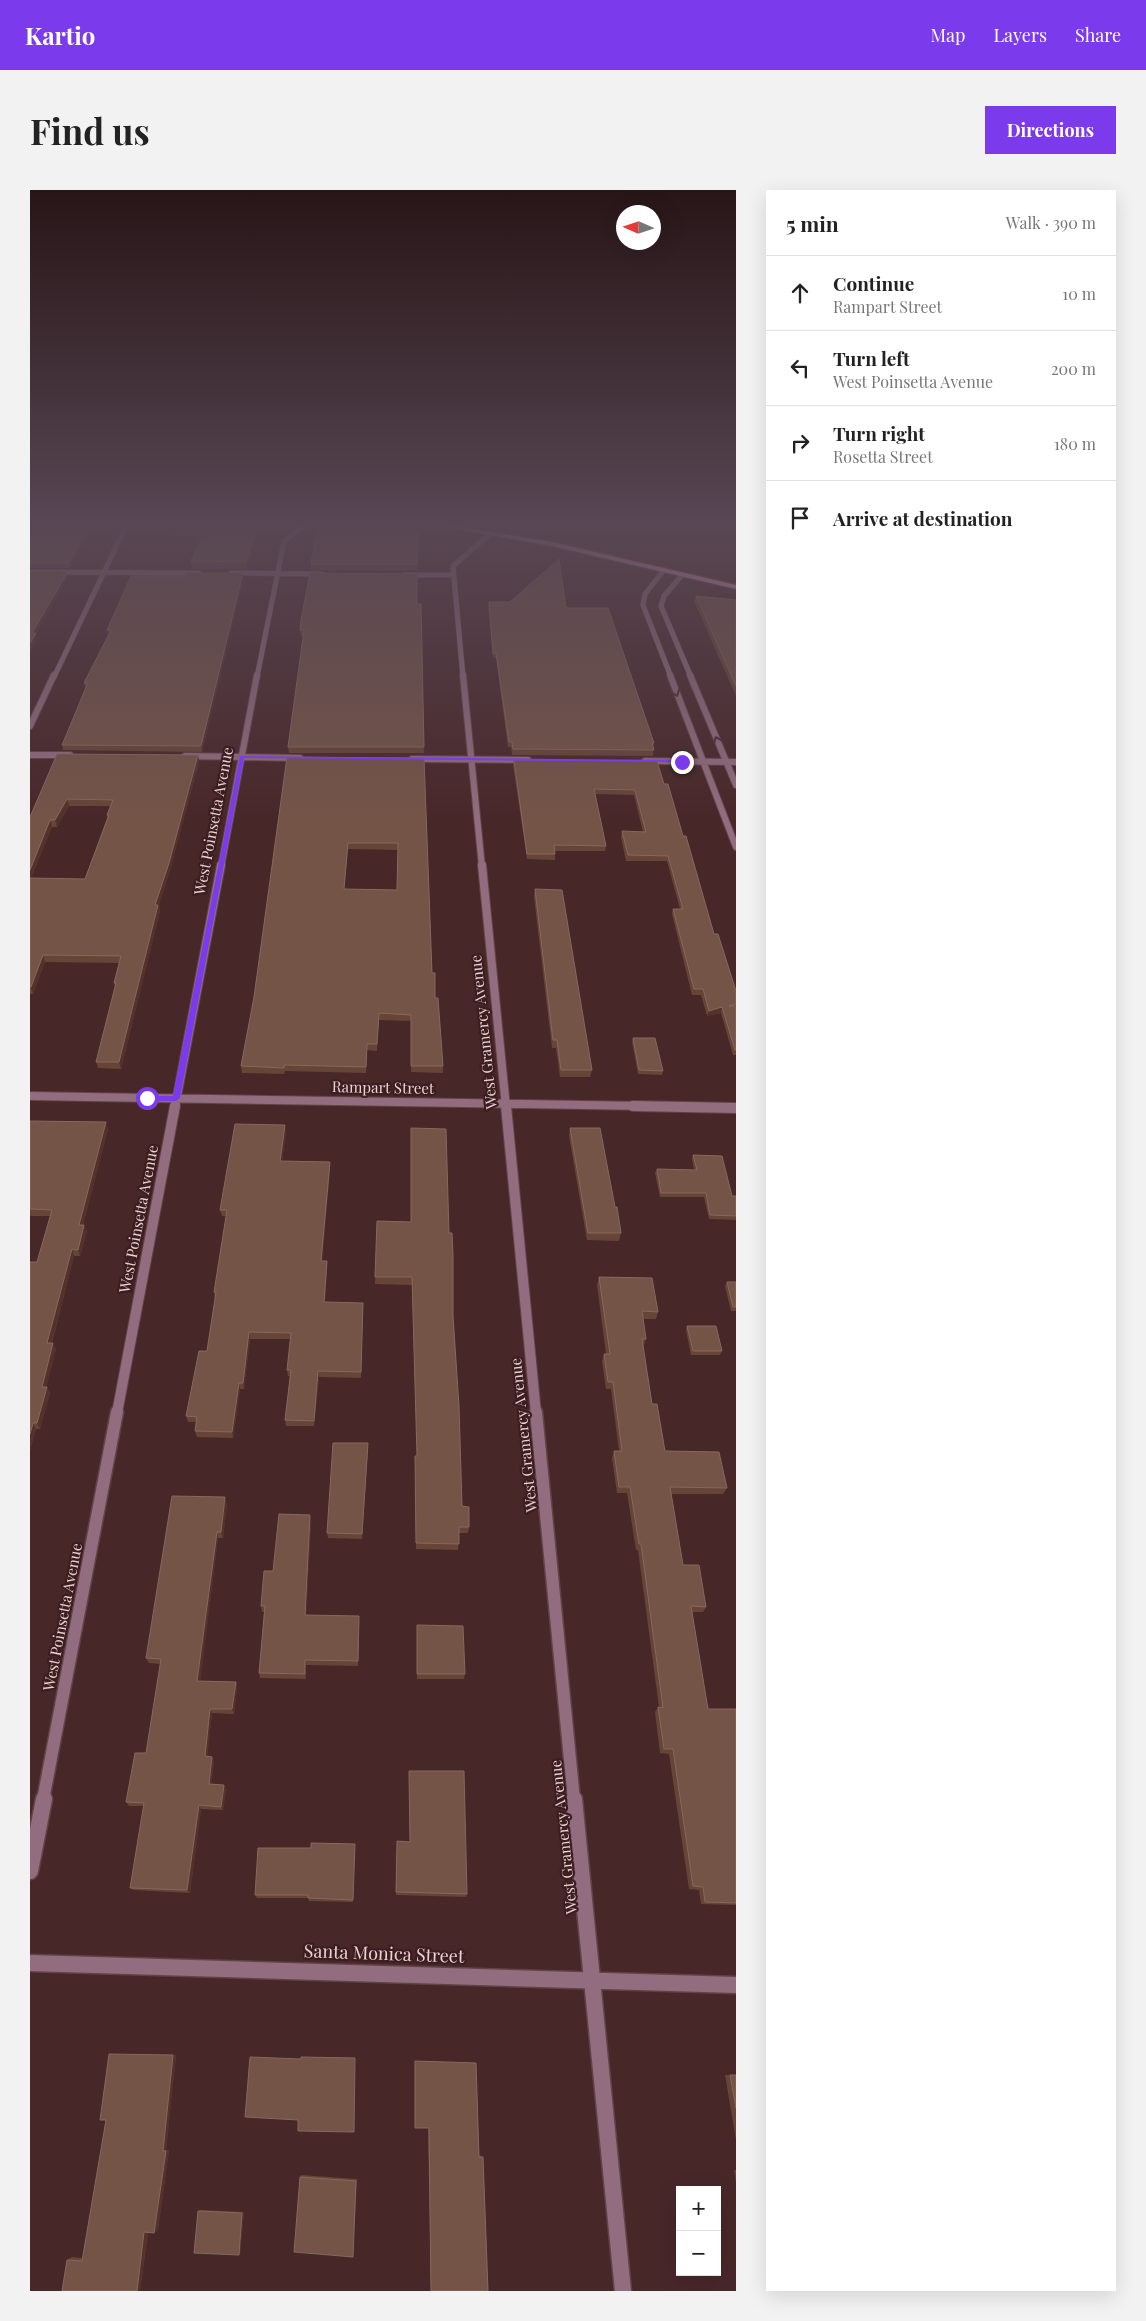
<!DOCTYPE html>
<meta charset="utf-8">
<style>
body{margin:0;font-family:"Playfair Display",serif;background:#f2f2f2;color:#222}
.controls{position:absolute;right:15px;bottom:15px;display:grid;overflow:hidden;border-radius:0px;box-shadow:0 5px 20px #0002}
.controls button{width:45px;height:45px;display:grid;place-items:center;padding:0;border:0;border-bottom:1px solid #e0e0e0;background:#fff;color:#222;font:25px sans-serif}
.compass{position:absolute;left:586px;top:15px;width:45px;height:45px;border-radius:50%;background:#fff;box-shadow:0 5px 20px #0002;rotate:273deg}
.stop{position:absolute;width:15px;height:15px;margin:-11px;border:4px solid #7c3aed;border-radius:50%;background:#fff}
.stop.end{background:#7c3aed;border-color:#fff;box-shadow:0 1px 5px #0008}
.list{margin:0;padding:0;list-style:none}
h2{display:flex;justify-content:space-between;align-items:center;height:65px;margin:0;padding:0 20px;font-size:21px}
h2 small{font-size:16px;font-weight:400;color:#767676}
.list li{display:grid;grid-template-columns:32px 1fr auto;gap:15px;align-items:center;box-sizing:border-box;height:75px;padding:0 20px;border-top:1px solid #e0e0e0}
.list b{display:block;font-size:19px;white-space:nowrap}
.list p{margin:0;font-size:16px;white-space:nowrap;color:#767676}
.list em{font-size:16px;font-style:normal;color:#767676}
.icon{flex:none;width:28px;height:28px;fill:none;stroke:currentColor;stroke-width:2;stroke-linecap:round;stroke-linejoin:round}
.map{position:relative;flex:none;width:706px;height:2101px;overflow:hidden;border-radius:0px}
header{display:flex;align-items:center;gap:30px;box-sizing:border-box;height:70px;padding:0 25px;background:#7c3aed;color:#fff}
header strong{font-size:24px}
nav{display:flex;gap:28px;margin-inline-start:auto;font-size:18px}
.intro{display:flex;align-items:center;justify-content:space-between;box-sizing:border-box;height:120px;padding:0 30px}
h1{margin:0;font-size:35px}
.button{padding:12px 22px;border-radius:0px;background:#7c3aed;color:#fff;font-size:18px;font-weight:700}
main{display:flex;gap:30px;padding:0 30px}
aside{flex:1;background:#fff;border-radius:0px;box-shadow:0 5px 20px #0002}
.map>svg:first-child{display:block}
</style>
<header>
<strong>Kartio</strong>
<nav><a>Map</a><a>Layers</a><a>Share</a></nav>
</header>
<div class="intro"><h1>Find us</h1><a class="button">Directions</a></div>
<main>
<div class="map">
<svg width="706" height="2101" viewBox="0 0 706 2101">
<rect width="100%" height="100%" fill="#482729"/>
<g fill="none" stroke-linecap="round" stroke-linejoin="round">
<g stroke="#624344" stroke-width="6">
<path id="street-far5" d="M 634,380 L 615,404 L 613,415 L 641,487
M 0,382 L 169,383
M 201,383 L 292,384
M 374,385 L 423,385
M 652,385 L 634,406 L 631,416 L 661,487
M 24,487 L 96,336
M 227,487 L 254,351 L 273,336
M 433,487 L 423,376 L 460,344"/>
</g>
<g stroke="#624344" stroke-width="8">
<path id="street-far4" d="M 433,485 L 452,677
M 640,485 L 706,657
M 660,485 L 706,595
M 0,536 L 24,485
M 0,565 L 40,565
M 155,566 L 270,568
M 382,569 L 498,570
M 615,571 L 706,572
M 191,677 L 227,485"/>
</g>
<g stroke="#624344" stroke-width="10">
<path id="street-far3" d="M 452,675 L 476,917
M 0,906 L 676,917
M 145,917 L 191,675"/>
</g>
<g stroke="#624344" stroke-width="12">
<path id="street-far2" d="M 476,916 L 506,1223
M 603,916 L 706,918
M 87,1223 L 145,916"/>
</g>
<g stroke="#624344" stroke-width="15">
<path id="street-far1" d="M 506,1222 L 544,1610
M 13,1610 L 87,1222"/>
</g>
<g stroke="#624344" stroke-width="19">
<path id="street" d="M 544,1609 L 593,2101
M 0,1681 L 14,1609
M 0,1773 L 706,1795"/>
</g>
<g stroke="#624344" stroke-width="3">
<path id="primary" d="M 410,336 L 424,336 L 522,352 L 706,395 L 706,399 L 522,356 Z"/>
</g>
<use href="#street-far5" stroke="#916d7f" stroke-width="5"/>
<use href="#street-far4" stroke="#916d7f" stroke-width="6"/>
<use href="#street-far3" stroke="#916d7f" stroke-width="8"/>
<use href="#street-far2" stroke="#916d7f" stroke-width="10"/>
<use href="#street-far1" stroke="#916d7f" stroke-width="12"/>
<use href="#street" stroke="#916d7f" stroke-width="16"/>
<use href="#primary" fill="#f1a7cc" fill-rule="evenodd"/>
<g stroke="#b89e9f" stroke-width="2.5">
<path id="rail" d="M 702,336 L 706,337"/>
</g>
<use href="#rail" stroke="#3d1d1f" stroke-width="2" stroke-dasharray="5.5" stroke-linecap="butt"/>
</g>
<path fill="#664536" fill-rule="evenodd" d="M 0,336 L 64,336 L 40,378 L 0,378 Z
M 125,336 L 229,336 L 217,379 L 162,379 L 161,371 L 172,347 L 125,344 L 124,337 Z
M 389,342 L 387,380 L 281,380 L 281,374 Z
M 214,388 L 172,562 L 33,560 L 32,555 L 55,498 L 54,493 L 79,445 L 77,440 Z
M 666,406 L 706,410 L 706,506 L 664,411 Z
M 459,412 L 536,418 L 624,553 L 623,566 L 482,565 L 481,557 L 478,557 L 466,468 L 463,468 L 458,417 Z
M 387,414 L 394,563 L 259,563 L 258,557 L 273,446 L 271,446 L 270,440 Z
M 27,564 L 168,565 L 169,572 L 140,680 L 129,715 L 130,721 L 91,879 L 68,878 L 66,872 L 85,797 L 84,793 L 89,773 L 15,772 L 3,804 L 0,804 L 0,627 ZM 39,616 L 80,616 L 77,625 L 77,628 L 55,689 L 1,688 L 22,637 L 27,637 Z
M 257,567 L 394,568 L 402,783 L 413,876 L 413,883 L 381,882 L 381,831 L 349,830 L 347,861 L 337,860 L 336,883 L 255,881 L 254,884 L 212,883 L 211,876 L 224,807 ZM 318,659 L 368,660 L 367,700 L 314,699 Z
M 484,570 L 634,594 L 653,646 L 684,744 L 706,801 L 706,865 L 703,865 L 691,823 L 677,826 L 671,805 L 662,805 L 642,724 L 643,719 L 650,719 L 637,671 L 596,671 L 591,647 L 592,641 L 613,642 L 604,605 L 565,604 L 576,656 L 575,661 L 525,661 L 525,670 L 497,669 L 483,575 Z
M 505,699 L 562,880 L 560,887 L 530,887 L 526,858 L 522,858 L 504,707 Z
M 603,848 L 633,881 L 632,885 L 608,884 L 602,852 Z
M 0,931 L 78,939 L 53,1035 L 57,1042 L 50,1066 L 44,1066 L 22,1153 L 26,1159 L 16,1197 L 20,1203 L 10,1239 L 6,1239 L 0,1261 L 7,1072 L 20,1026 L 0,1026 Z
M 540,938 L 585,1017 L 591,1043 L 589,1051 L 557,1050 L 539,946 Z
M 256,942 L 252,971 L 300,972 L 300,979 L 292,1071 L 297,1071 L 297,1077 L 295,1112 L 333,1113 L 331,1188 L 289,1187 L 284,1236 L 256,1236 L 255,1230 L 260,1186 L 258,1186 L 257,1180 L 261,1149 L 220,1149 L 214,1199 L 210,1199 L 203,1248 L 167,1247 L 165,1241 L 166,1232 L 158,1232 L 156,1226 L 177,1161 L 185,1108 L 184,1102 L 196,1026 L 192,1026 L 190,1020 Z
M 663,965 L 702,1006 L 706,1006 L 706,1030 L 679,1029 L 674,1007 L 630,1007 L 625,983 L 627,979 L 664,980 L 662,969 Z
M 347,1031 L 381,1032 L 419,1043 L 432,1316 L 439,1337 L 438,1343 L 429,1343 L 428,1360 L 386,1359 L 385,1273 L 385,1266 L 387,1266 L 382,1095 L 345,1094 Z
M 569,1087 L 628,1122 L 626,1129 L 613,1129 L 616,1149 L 613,1157 L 622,1214 L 635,1261 L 697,1298 L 693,1304 L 641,1304 L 653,1375 L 676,1417 L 673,1422 L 662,1422 L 678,1519 L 706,1519 L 706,1715 L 671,1714 L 669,1700 L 659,1699 L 639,1564 L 630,1563 L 625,1522 L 628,1517 L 629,1517 L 608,1360 L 606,1360 L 597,1303 L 587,1303 L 582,1268 L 584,1261 L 589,1261 L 581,1199 L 576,1199 L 572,1171 L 574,1164 L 576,1164 L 567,1095 Z
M 697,1092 L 706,1092 L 706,1121 L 701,1121 L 695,1096 Z
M 657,1136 L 692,1161 L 690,1165 L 661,1165 L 656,1140 Z
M 338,1259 L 332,1349 L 298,1348 L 297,1343 Z
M 197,1313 L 193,1348 L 188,1348 L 170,1491 L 206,1492 L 207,1497 L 204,1524 L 182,1523 L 177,1566 L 182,1567 L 184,1571 L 181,1595 L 196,1599 L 193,1620 L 171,1619 L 160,1703 L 104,1700 L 100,1698 L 114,1616 L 99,1616 L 96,1612 L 116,1563 L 130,1474 L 119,1473 L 116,1468 Z
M 281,1331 L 276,1425 L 329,1426 L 328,1476 L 276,1475 L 276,1489 L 230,1488 L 229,1483 L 234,1422 L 232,1422 L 231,1416 L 243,1381 Z
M 387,1435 L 435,1484 L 434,1489 L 387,1489 Z
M 379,1581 L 437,1704 L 436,1707 L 366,1705 L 367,1651 L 380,1652 Z
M 325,1657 L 323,1712 L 279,1711 L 278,1708 L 227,1708 L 225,1705 Z
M 143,1865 L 146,1865 L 136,1960 L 139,1960 L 128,2040 L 124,2043 L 118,2042 L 110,2101 L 32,2101 L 37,2070 L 42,2067 L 52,2068 Z
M 385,1871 L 446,1873 L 449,1965 L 453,1967 L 458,2101 L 401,2101 L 398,1938 L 385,1938 Z
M 695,1885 L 706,1885 L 706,1950 Z
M 704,1980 L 706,1980 L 706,1992 Z
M 271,1985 L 327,1989 L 323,2064 L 270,1987 Z
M 170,2020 L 214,2022 L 210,2064 L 168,2021 Z"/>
<path fill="#54322a" d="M 60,336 L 64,336 L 40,378 L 39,373 Z
M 227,336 L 229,336 L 217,379 L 216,372 Z
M 34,382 L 37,390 L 6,444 L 7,449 L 0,461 L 0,453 L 2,443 Z
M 213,383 L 214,388 L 172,562 L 171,556 Z
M 168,565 L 169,572 L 140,680 L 129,715 L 130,721 L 91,879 L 89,872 L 125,715 Z
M 37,609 L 39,616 L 27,637 L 25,630 Z
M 20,630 L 22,637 L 0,691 L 0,680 Z
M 318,653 L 318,659 L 314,705 L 314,699 Z
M 13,765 L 15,772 L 3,804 L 1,797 Z
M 692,817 L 691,823 L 677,826 L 679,821 Z
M 76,932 L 78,939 L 51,1042 L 49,1035 Z
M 255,935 L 256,942 L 251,978 L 250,971 Z
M 300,972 L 300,979 L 292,1077 L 291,1071 Z
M 54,1035 L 57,1042 L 50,1066 L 48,1060 Z
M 42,1059 L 44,1066 L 20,1159 L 17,1153 Z
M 297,1071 L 297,1077 L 294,1118 L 294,1112 Z
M 219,1142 L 220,1149 L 214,1199 L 213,1193 Z
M 23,1153 L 26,1159 L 15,1203 L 12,1197 Z
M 288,1181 L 289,1187 L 284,1236 L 284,1231 Z
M 209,1193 L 210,1199 L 203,1248 L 202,1242 Z
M 17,1197 L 20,1203 L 10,1239 L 7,1233 Z
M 3,1233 L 6,1239 L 0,1261 L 0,1244 Z
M 338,1253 L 338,1259 L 332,1349 L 332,1344 Z
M 195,1307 L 197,1313 L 193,1348 L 191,1342 Z
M 280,1325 L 281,1331 L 276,1430 L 275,1425 Z
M 187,1342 L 188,1348 L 170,1496 L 167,1491 Z
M 275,1470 L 276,1475 L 276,1489 L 275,1484 Z
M 206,1492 L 207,1497 L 204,1524 L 202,1519 Z
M 180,1519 L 182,1523 L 177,1570 L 175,1566 Z
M 182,1567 L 184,1571 L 181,1598 L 179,1594 Z
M 194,1595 L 196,1599 L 193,1620 L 191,1617 Z
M 169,1615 L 171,1619 L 160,1703 L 157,1700 Z
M 143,1865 L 146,1865 L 136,1960 L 133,1961 Z
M 139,1960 L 128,2040 L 124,2043 L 136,1961 Z
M 214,2022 L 210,2064 L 209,2065 L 212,2023 Z
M 118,2039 L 110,2101 L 107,2101 L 114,2042 Z"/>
<path fill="#745447" stroke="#86685d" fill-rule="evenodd" d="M 0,336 L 60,336 L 39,373 L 0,373 Z
M 125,336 L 227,336 L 216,372 L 161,371 L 174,343 L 171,343 L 173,340 L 124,337 Z
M 287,336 L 356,336 L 389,342 L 387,374 L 281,374 Z
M 529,369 L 536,418 L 578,418 L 624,553 L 622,553 L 624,560 L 483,559 L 482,552 L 479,552 L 466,463 L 463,463 L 459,412 L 480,412 Z
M 0,381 L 34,382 L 32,385 L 36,385 L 2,443 L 6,443 L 0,453 Z
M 157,383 L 213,383 L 171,556 L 32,555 L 58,493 L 54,493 L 81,440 L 77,440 L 101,386 L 155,386 Z
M 280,383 L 387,384 L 387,414 L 391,414 L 394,557 L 258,557 L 274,440 L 270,440 L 271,430 Z
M 666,406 L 706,410 L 706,496 Z
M 27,564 L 168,565 L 139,673 L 125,715 L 128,715 L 89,872 L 66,872 L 86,793 L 84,793 L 91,766 L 13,765 L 1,797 L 0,797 L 0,688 L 55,689 L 79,625 L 77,625 L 83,610 L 37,609 L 25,630 L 20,630 L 0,680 L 0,627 Z
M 257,567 L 394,568 L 402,783 L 405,783 L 405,808 L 408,808 L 413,876 L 381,876 L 381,825 L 349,823 L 347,854 L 337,854 L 336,877 L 254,875 L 254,878 L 211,876 L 224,807 ZM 318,653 L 368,653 L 367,700 L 314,699 Z
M 484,570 L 627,571 L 634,594 L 638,594 L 653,646 L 656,646 L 684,744 L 688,744 L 706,801 L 706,814 L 699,816 L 706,816 L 706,860 L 705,860 L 692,817 L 679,821 L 673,799 L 664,799 L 643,719 L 653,719 L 638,666 L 598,665 L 592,641 L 616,642 L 605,600 L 564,599 L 576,656 L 524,655 L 525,664 L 497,664 Z
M 505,699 L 532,700 L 562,880 L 531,880 L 527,850 L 523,850 Z
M 603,848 L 625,848 L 633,881 L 609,880 Z
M 0,931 L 76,932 L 49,1035 L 54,1035 L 48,1060 L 42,1059 L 17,1153 L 23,1153 L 12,1197 L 17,1197 L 7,1233 L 3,1233 L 0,1244 L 0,1072 L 7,1072 L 22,1020 L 0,1019 Z
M 205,934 L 255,935 L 250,971 L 300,972 L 291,1071 L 297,1071 L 294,1112 L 333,1113 L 331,1182 L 288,1181 L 284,1231 L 255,1230 L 261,1180 L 257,1180 L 261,1143 L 219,1142 L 213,1193 L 209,1193 L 202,1242 L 165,1241 L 167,1227 L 156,1226 L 169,1161 L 177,1161 L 186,1102 L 184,1102 L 197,1020 L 190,1020 Z
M 381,938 L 416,939 L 419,1043 L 422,1043 L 423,1065 L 423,1126 L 429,1216 L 432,1316 L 439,1317 L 439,1337 L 429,1337 L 429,1354 L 386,1353 L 385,1266 L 387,1266 L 382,1087 L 345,1087 L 347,1031 L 381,1032 Z
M 540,938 L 570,938 L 585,1017 L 587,1017 L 591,1043 L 558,1043 Z
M 663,965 L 692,966 L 702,1006 L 706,1006 L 706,1026 L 680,1025 L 676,1003 L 631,1003 L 627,979 L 667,980 Z
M 569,1087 L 622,1088 L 628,1122 L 612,1121 L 616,1149 L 612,1149 L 622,1214 L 627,1214 L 635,1261 L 689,1262 L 697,1298 L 640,1297 L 653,1375 L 669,1375 L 676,1417 L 661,1416 L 678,1519 L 706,1519 L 706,1713 L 675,1712 L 673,1697 L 663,1696 L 643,1559 L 634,1559 L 628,1517 L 633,1518 L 611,1354 L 609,1354 L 600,1297 L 589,1297 L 584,1261 L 592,1261 L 583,1192 L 578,1192 L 574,1164 L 580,1164 Z
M 697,1092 L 706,1092 L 706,1117 L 703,1117 Z
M 657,1136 L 686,1136 L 692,1161 L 663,1161 Z
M 303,1253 L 338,1253 L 332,1344 L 297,1343 Z
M 142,1306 L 195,1307 L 191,1342 L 187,1342 L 167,1491 L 206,1492 L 202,1519 L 180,1519 L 175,1566 L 182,1567 L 179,1594 L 194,1595 L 191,1617 L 169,1615 L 157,1700 L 100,1698 L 114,1613 L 96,1612 L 105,1563 L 116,1563 L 131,1469 L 116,1468 Z
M 249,1324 L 280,1325 L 275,1425 L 329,1426 L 328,1471 L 275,1470 L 275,1484 L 229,1483 L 235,1416 L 231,1416 L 234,1381 L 243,1381 Z
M 387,1435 L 433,1436 L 435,1484 L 387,1484 Z
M 379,1581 L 434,1581 L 437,1704 L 366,1702 L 367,1651 L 380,1652 Z
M 281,1653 L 325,1654 L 323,1710 L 278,1708 L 278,1705 L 225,1705 L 228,1658 L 281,1658 Z
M 79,1864 L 143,1865 L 133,1961 L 136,1961 L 124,2043 L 114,2042 L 107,2101 L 32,2101 L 37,2070 L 52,2071 L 76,1930 L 70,1930 Z
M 220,1867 L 271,1869 L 271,1867 L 325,1868 L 324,1942 L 268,1941 L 268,1930 L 215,1927 Z
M 385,1871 L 446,1873 L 449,1967 L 453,1967 L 458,2101 L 401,2101 L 399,1938 L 385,1938 Z
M 700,1885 L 706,1885 L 706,1918 Z
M 270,1987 L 326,1991 L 323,2067 L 264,2062 Z
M 168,2021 L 212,2023 L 209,2065 L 164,2063 Z"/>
<defs><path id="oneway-chevron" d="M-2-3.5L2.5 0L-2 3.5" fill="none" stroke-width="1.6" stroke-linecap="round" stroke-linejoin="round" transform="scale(1.25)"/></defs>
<g stroke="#4e2d32">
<use href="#oneway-chevron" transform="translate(646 503) rotate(69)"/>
<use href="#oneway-chevron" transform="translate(687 550) rotate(-113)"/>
</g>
<linearGradient id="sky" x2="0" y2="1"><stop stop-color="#281517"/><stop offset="0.53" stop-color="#584754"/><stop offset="1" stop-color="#584754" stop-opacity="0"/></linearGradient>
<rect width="706" height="630" fill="url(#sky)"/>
<path fill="#7c3aed" d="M 210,566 L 652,570 L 655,572 L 214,568 L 150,908 L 146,911 L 117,911 L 114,910 L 114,906 L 143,906 Z"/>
<g text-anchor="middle" stroke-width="4.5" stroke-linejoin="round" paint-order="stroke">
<g font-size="15" fill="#e9d3d3" stroke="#3d1d1f">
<text transform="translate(184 631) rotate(-79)" y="5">West Poinsetta Avenue</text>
<text transform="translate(454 842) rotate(-96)" y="5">West Gramercy Avenue</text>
<text transform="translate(353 898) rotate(1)" y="5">Rampart Street</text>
<text transform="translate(109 1029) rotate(-79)" y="5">West Poinsetta Avenue</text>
<text transform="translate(494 1245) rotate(-96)" y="5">West Gramercy Avenue</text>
<text transform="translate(33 1427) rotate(-79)" y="5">West Poinsetta Avenue</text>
<text transform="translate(534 1647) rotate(-96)" y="5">West Gramercy Avenue</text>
</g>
<g font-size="18" fill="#e9d3d3" stroke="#3d1d1f">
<text transform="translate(354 1764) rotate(2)" y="6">Santa Monica Street</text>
</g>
</g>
</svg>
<div class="controls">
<button>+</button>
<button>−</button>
</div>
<svg class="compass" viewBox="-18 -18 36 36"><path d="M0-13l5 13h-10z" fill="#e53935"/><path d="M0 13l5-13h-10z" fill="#767676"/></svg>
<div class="stop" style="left:117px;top:908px"></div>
<div class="stop end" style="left:652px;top:572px"></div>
</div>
<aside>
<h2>5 min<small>Walk · 390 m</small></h2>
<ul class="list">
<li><svg class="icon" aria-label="ahead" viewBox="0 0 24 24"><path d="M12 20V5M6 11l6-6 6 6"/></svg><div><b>Continue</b><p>Rampart Street</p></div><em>10 m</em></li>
<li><svg class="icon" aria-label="left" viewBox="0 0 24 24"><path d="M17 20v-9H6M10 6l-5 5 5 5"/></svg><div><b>Turn left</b><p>West Poinsetta Avenue</p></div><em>200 m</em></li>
<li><svg class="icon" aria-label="right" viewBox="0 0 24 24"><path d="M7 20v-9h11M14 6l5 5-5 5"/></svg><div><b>Turn right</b><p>Rosetta Street</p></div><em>180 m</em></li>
<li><svg class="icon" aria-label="arrive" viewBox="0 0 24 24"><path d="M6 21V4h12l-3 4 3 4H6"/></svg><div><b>Arrive at destination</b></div></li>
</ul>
</aside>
</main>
